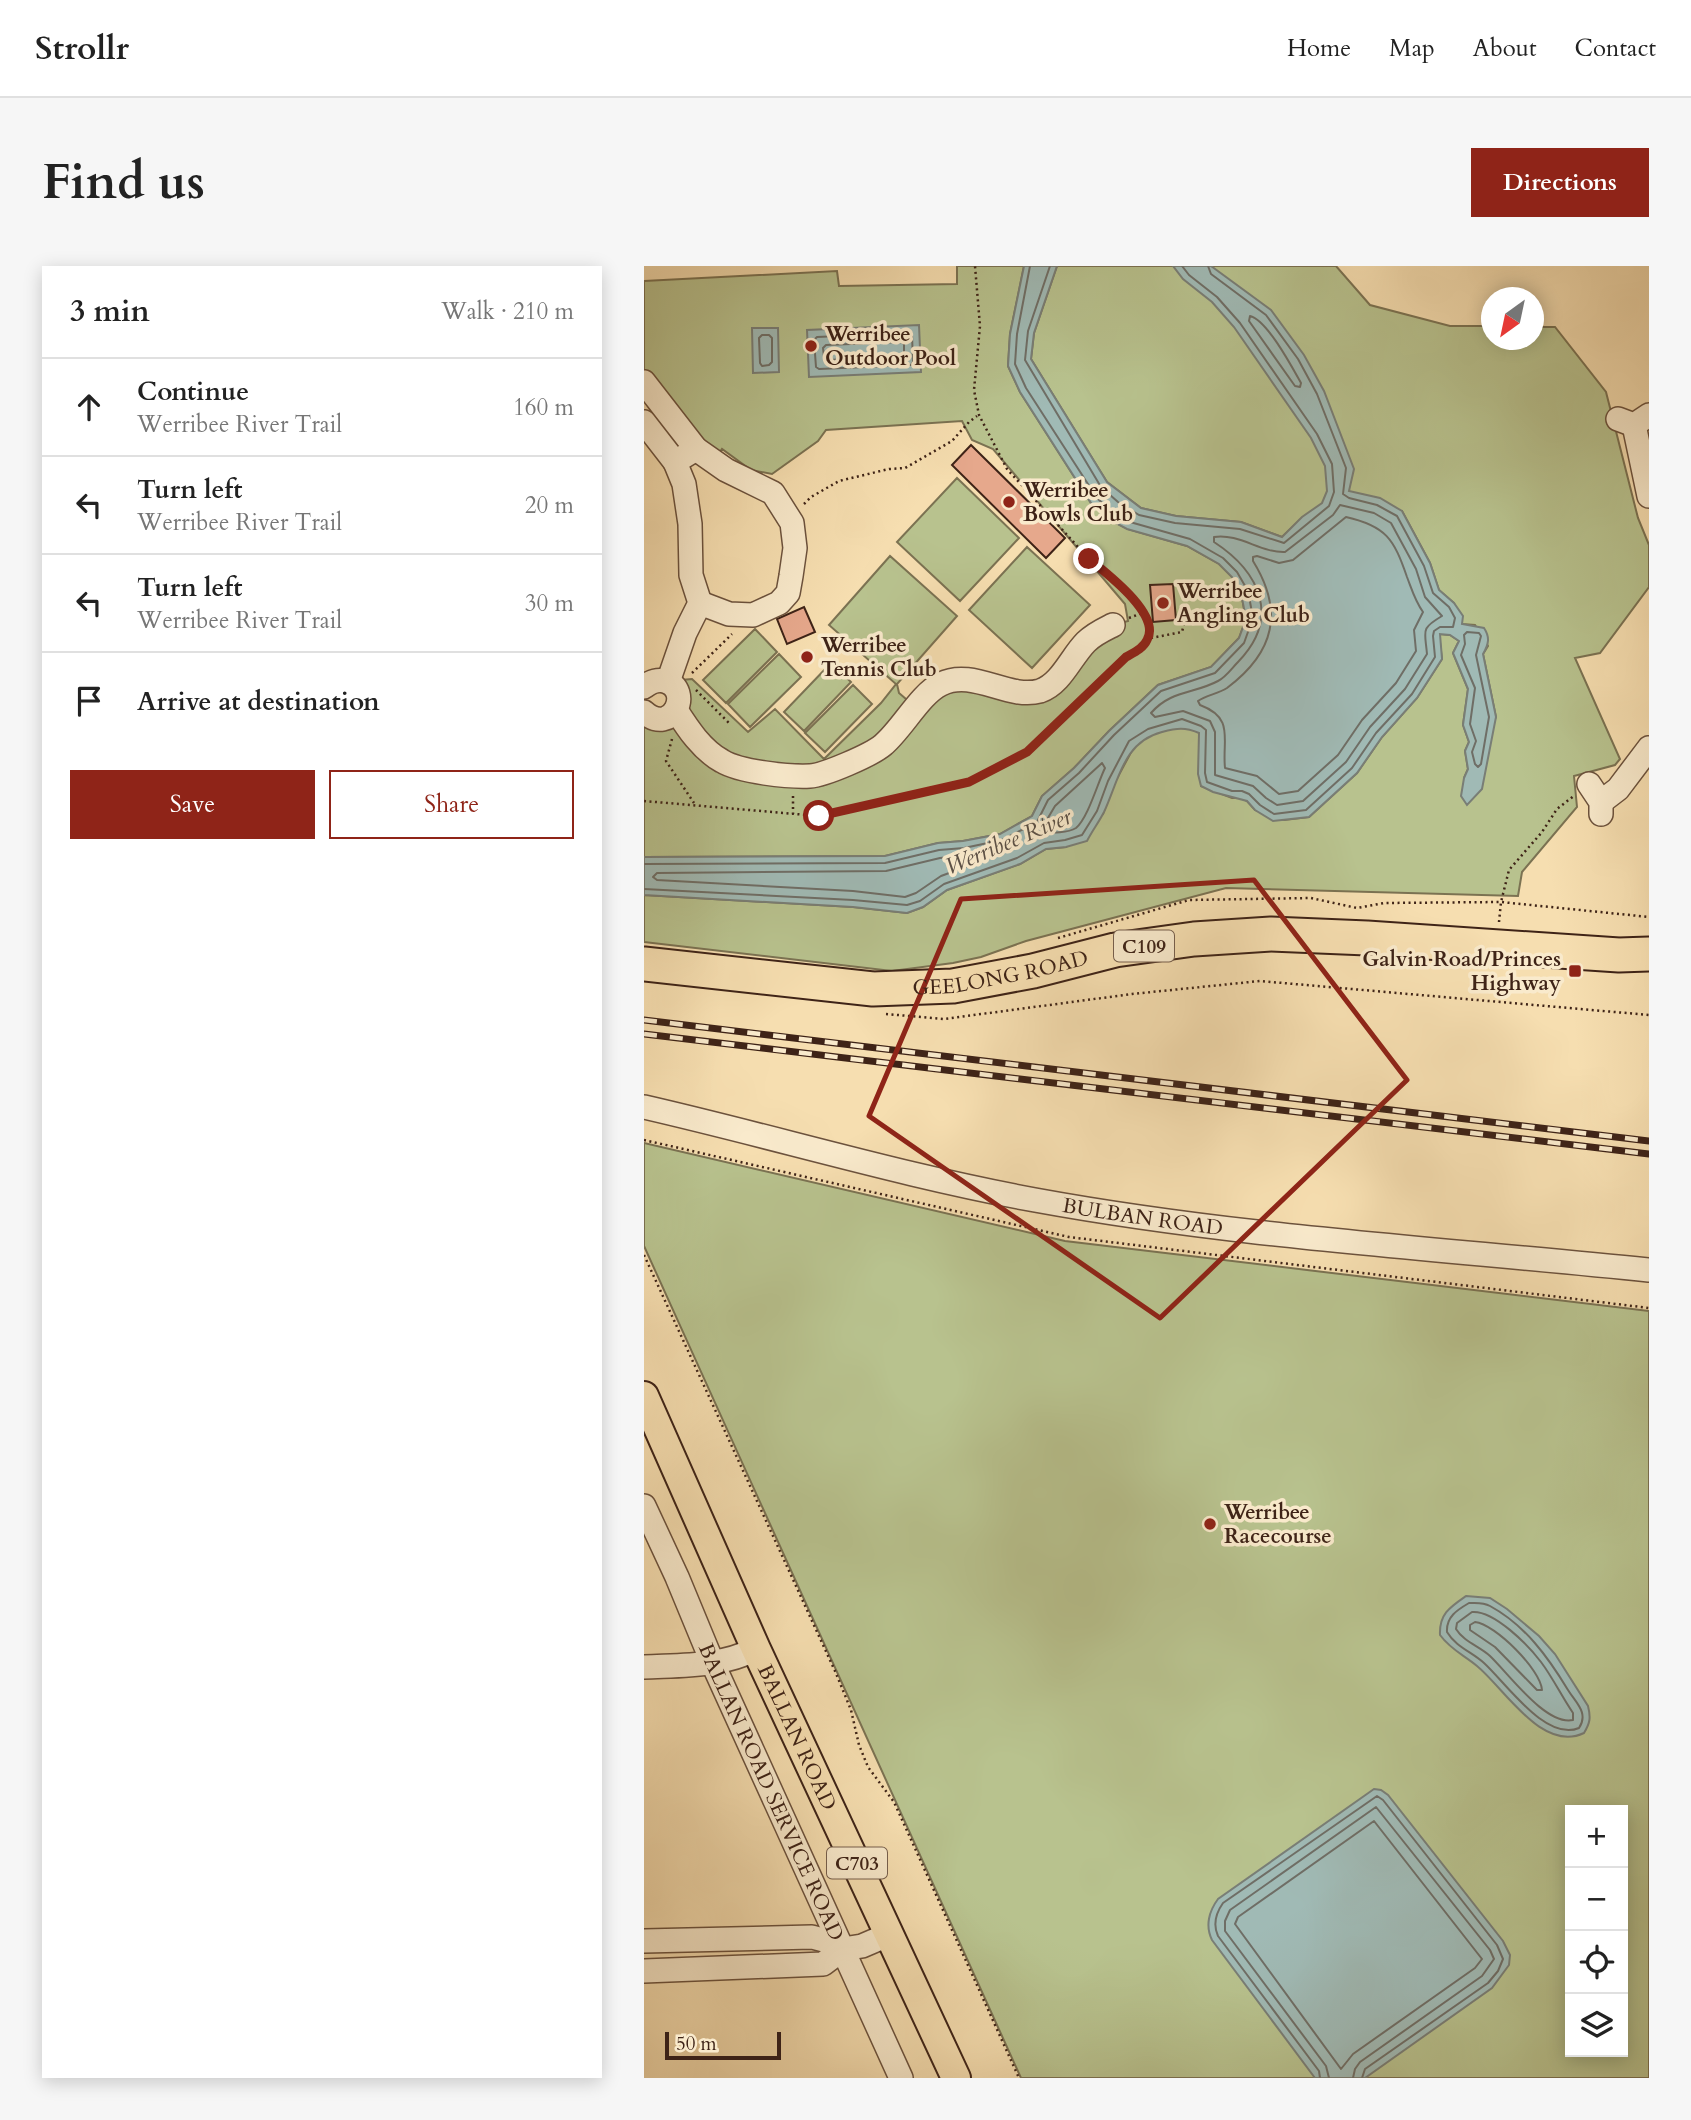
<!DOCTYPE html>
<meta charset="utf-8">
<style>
body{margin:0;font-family:Cardo,serif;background:#f6f6f6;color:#222}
.controls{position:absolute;right:21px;bottom:21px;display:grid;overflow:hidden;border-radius:0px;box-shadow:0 4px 18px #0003}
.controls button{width:63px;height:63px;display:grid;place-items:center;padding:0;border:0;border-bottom:2px solid #e0e0e0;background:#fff;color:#222;font:35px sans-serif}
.compass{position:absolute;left:837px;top:21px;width:63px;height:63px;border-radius:50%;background:#fff;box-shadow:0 4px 18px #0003;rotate:213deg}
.scale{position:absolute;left:21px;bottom:18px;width:116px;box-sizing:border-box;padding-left:7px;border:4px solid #3e2317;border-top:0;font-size:19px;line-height:24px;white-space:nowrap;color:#3e2317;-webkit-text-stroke:5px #f9eacc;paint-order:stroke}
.stop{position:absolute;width:21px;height:21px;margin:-16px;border:5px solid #8f2418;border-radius:50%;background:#fff}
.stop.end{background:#8f2418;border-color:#fff;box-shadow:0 2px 7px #0008}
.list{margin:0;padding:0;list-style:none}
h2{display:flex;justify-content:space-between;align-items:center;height:91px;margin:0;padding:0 28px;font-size:30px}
h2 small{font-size:23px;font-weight:400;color:#767676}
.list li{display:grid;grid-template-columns:46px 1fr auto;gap:21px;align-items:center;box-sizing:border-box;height:98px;padding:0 28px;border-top:2px solid #e0e0e0}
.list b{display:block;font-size:26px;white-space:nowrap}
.list p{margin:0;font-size:23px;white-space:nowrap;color:#767676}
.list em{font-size:23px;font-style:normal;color:#767676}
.actions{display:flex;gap:14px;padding:21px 28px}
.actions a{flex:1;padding:16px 0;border:2px solid #8f2418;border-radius:0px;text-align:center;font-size:24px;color:#8f2418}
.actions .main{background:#8f2418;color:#fff}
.icon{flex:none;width:38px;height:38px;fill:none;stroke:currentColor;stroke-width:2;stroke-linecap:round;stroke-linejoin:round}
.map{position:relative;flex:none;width:1005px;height:1812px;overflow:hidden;border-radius:0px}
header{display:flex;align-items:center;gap:42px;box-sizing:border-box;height:98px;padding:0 35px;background:#fff;border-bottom:2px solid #e0e0e0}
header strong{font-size:33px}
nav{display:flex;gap:38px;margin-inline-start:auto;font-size:24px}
.intro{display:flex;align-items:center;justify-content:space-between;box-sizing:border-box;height:168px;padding:0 42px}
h1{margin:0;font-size:49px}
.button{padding:18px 32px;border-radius:0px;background:#8f2418;color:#fff;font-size:24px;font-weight:700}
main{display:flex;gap:42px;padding:0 42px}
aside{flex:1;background:#fff;border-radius:0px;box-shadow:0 4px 18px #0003}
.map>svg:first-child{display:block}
</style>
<header>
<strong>Strollr</strong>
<nav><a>Home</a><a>Map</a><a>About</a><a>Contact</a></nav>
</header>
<div class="intro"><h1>Find us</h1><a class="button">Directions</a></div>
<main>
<aside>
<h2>3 min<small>Walk · 210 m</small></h2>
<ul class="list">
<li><svg class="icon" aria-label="ahead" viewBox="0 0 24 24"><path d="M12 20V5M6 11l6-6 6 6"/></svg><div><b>Continue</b><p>Werribee River Trail</p></div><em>160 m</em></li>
<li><svg class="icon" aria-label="left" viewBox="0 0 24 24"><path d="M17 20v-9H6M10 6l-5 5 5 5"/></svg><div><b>Turn left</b><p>Werribee River Trail</p></div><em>20 m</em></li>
<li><svg class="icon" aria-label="left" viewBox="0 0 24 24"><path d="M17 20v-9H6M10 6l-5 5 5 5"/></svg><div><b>Turn left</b><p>Werribee River Trail</p></div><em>30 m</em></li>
<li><svg class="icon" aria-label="arrive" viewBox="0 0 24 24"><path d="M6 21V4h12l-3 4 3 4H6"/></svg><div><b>Arrive at destination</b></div></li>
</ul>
<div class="actions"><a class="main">Save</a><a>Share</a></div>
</aside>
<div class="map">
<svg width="1005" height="1812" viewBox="0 0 1005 1812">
<rect width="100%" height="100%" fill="#f6deb0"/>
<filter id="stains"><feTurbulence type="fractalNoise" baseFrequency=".00286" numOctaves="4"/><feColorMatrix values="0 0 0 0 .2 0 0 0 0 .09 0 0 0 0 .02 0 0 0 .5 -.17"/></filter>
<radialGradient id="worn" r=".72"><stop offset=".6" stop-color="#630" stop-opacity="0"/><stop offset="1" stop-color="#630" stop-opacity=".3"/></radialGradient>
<path fill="#b8c28e" stroke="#7b7252" stroke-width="2" fill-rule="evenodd" d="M 313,0 L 380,0 L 366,68 L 364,100 L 376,126 L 447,237 L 466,254 L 484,263 L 543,280 L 575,298 L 588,311 L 597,327 L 602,353 L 595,372 L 567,401 L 514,419 L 465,465 L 430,502 L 398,530 L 388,550 L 356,568 L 319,575 L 294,577 L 241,590 L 0,591 L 0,446 L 21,453 L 81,488 L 42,445 L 37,414 L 48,413 L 104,466 L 131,443 L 180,493 L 237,437 L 252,418 L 185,359 L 246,290 L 313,350 L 253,418 L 255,427 L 269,439 L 297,408 L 392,426 L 469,359 L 484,355 L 481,338 L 349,183 L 328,174 L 318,155 L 182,164 L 174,175 L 128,208 L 107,204 L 78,183 L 73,190 L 0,106 L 0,15 L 193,5 L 195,20 L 313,18 Z
M 413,0 L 692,0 L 726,39 L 806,60 L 847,60 L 848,74 L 890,74 L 890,61 L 911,61 L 962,126 L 994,252 L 1005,279 L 1005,321 L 956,387 L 931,392 L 976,493 L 971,499 L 930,510 L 933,541 L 878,606 L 874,630 L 582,622 L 382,675 L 337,691 L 309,697 L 248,705 L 0,676 L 0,629 L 209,641 L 263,647 L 279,641 L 303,624 L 376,598 L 402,583 L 422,581 L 459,548 L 470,518 L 491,479 L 508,468 L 538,460 L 555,466 L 557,520 L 588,532 L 597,532 L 603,535 L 611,544 L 640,554 L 665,551 L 713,507 L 738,471 L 773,432 L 798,393 L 795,368 L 806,369 L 815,375 L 809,387 L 824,423 L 819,459 L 825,476 L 821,485 L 824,503 L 820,512 L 852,451 L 839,388 L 844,380 L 831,359 L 818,358 L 810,337 L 795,324 L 786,297 L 758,245 L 659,251 L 638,271 L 597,256 L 532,250 L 497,242 L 463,216 L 387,93 L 390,67 Z
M 313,212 L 375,272 L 316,335 L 253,276 Z
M 383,281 L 446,339 L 388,402 L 325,344 Z
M 111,363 L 133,386 L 82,437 L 59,414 Z
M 135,388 L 157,411 L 106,461 L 84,438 Z
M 187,397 L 207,416 L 160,465 L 140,446 Z
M 209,419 L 228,438 L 181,486 L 161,467 Z
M 0,877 L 421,975 L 1005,1045 L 1005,1812 L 377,1812 L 0,980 ZM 926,1544 L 979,1544 L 979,1786 L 926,1786 Z"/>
<path fill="#a0bab5" stroke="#797e76" stroke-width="2" d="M 380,0 L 413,0 L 390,67 L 387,93 L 463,216 L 497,242 L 532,250 L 597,256 L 638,271 L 658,251 L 678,237 L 683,225 L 681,200 L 667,172 L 590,61 L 568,36 L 539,13 L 529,0 L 567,0 L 627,44 L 660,89 L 680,125 L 710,203 L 705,225 L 736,232 L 758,245 L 786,297 L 795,324 L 810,337 L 819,350 L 818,358 L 840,362 C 846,371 845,378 839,388 L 852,451 L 838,523 L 823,539 L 817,530 L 820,512 L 824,503 L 821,485 L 825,476 L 819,459 L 824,423 L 809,387 L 815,375 L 806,369 L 796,368 L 798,393 L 773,432 L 738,471 L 713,507 L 665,551 L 629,555 L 611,544 L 603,535 L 569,526 L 557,520 L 554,508 L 555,467 C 541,461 533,462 518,466 C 479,476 475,514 460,546 C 455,556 448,565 443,575 L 422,581 L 402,583 L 376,598 L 303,624 L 279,641 L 263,647 L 209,641 L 0,629 L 0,591 L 241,590 L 294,577 L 319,575 L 356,568 L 388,550 L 398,530 L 430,502 L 465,465 L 514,419 L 567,401 L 595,372 L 602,353 L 597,327 L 588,311 L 575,298 L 543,280 L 483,263 L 466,254 L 447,237 L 376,126 L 364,100 L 366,68 Z
M 275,59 L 277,106 L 165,111 L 163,64 Z
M 108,62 L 134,62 L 135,106 L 109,107 Z
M 822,1330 L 846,1332 L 863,1343 L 895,1370 L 911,1388 L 944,1440 C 947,1452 946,1457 940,1467 C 898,1487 861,1423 833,1400 C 820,1389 807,1384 796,1369 C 795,1348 806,1341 822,1330 Z
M 730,1523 L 737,1524 L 744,1529 L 859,1675 L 866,1689 L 865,1699 L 848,1722 L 721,1812 L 671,1812 L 568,1674 C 561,1660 565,1645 574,1633 Z"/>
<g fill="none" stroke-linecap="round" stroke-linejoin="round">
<path stroke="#6f6e66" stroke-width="2" d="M 406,0 L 384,65 L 381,94 L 457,221 L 474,236 L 495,249 L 531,257 L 596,263 L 640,277 L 685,240 L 690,226 L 688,198 L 673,168 L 596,57 L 573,31 L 545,9 L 538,0
M 606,50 C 623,54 648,101 657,117 L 656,121 L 651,120 L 605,55 Z
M 265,67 L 268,69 L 269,96 L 267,99 L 175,103 L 172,101 L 170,74 L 173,71 Z
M 118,69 L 125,69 L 128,72 L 128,96 L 125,99 L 118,100 L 116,97 L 115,72 Z
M 257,76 L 260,78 L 260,88 L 257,91 L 183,94 L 180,91 L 179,82 L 182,79 Z
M 696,239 L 730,247 L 747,257 L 772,303 L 781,331 L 798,350 C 776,363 781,364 783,388 L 761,423 L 726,461 L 702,496 L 659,535 L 633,539 L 622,532 L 609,520 L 571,509 L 571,466 L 566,455 L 539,445 L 511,451 L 507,447 C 527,424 550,428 574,415 C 582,411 588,402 594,396 C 637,352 616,306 570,276 L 570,271 C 595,267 617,287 641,286 L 689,249 Z
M 702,251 C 742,260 750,273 763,311 C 768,324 771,335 779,346 L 770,364 L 772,385 L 752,417 L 718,454 L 694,489 L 654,525 L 635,528 L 613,510 L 581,502 C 578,473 591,452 556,439 L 554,435 C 562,429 574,428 583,422 C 631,386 640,345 609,295 L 609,291 L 613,290 L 635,297 L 649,294 Z
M 823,366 L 835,367 L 837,370 L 832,389 L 845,451 L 837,498 L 834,501 L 831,498 L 828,486 L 832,475 L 826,458 L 831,422 L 817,389 L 821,378 L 820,369 Z
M 458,497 L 461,502 C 454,516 444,552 432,562 C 424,567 408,567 399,566 L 398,562 L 411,540 Z
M 342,587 L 345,590 L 343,593 L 297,610 L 272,627 L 261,631 L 209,625 L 13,614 L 9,611 L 13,607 L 242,605 L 296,592 Z
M 0,598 L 241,597 L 295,584 L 320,582 L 358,574 L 393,556 L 404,534 L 435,507 L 470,469 L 517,425 L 571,407 L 600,377 L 609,352 L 604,325 L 593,306 L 579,292 L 546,273 L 486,256 L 470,248 L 453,232 L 382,122 L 371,98 L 373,68 L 386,0
M 0,623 L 209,634 L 263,639 L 276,635 L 300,618 L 373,592 L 400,577 L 421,574 L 438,569 L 453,545 L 464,515 L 485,475 L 504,463 L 538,453 L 557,460 L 562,464 L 561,507 L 563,516 L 588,525 L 598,525 L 605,528 L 616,539 L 630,548 L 662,544 L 708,502 L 732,467 L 768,428 L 791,391 L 789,370 L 790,365 L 796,361 L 809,361 L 811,352 L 805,341 L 789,327 L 780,300 L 753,250 L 733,239 L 705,232 L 699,228 L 702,202 L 673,128 L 654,93 L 622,49 L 567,8 L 564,0
M 825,1337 C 833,1337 839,1336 846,1340 C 881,1359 904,1391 924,1424 C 932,1437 945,1447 935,1462 C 902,1476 862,1417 840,1397 C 828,1386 812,1381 803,1366 C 802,1351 813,1344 825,1337 Z
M 828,1346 C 850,1344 884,1379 897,1396 C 909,1412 918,1431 929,1447 L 929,1454 C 902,1460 865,1408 846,1390 C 835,1380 820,1376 812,1363 L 813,1357 Z
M 831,1356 C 851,1358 897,1404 898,1424 L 893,1424 L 851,1381 L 826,1364 L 826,1359 Z
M 730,1555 L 838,1693 L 831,1702 L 709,1788 L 697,1803 L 591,1658 L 594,1651 Z
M 676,1812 L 675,1805 L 574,1670 C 569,1659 572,1647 579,1637 L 733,1530 L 739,1534 L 853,1679 L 859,1693 L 854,1705 L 844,1717 L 721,1803 L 718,1812
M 685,1812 L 682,1800 L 581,1665 L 581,1655 L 586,1644 L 732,1541 L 846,1684 L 850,1693 L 838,1710 L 716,1796 L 711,1803 L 709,1812"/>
</g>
<path fill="#e6a88c" stroke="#3e2317" stroke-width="2" d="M 327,179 L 421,272 L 402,292 L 308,199 Z
M 529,318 L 532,354 L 509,356 L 506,319 Z
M 160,341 L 171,366 L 143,378 L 133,353 Z"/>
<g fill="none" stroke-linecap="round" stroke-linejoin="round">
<g stroke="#6c523d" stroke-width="26">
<g id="minor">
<path d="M 0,116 L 52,183 L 82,204 L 129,227 L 148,257 L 151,282 L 147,310 L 144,327 L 135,337 L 109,349 L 85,348 L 56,337"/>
<path d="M 974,153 L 990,159 L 1005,149"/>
<path d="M 0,156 L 31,196"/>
<path d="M 990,159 L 1005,230"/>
<path d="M 24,416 L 41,367 L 56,337 L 47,309 L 46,258 L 40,218 L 31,196 L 52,183"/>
<path d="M 0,421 C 6,416 12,413 21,415 C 50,424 28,471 0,446"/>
<path d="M 32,444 C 44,463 58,484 78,495 C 96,506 145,511 166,510 C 181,509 227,489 239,479 C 259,462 276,428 297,418 C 329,402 364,434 396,425 C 417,418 427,391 442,376 C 450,368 459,364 469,359"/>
<path d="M 945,518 L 957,536 L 957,548"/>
<path d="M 957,536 L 974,523 L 1005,482"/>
<path id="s1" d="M 0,841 C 131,871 259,910 391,934 C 593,971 801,983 1005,1004"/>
<path id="s2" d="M 0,1240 L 33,1311 L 69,1398 L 257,1812"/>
<path d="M 0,1401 C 39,1399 76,1401 112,1383"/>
<path d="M 0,1675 L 168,1671 L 183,1675 L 199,1683"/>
<path d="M 0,1705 L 179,1698 L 199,1683 L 218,1680 L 246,1668"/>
</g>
</g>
<g stroke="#3e2317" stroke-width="32">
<g id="major">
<path id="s3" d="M 0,1130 L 112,1383 L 312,1812"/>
</g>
</g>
<g stroke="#3e2317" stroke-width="37">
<g id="highway">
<path id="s4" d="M 0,698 L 229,723 L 309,720 L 389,705 L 471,684 L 550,673 L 627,668 L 723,672 L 975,689 L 1005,688"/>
</g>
</g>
<path stroke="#3e2317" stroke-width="2.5" stroke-dasharray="2 3.5" stroke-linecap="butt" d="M 160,238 L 167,231 L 195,215 L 245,203 L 261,202 L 308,175 L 325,156 L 333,150
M 485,352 L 498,347
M 507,372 L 538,366 L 543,346 C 554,350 564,357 576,358 L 588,343
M 48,407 L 88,368
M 52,424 L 87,459
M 28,473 L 22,495 L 50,537
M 149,530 L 149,548
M 0,535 L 175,550 L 325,516 L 383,486 L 482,391 L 497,382 L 505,372 L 505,361 L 489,331 L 445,293 L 363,203 L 335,149 L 330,124 L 336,60 L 331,0
M 855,656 L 857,636 L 865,604 L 898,566 L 913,543 L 931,529
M 414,672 L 545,634 L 667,632 L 713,642 L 740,637 L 857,636 L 1005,651
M 242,748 L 300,753 L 488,728 L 616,715 L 1005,749
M 0,874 L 425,971 L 1005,1042
M 0,989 L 191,1405 L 207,1444 L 215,1479 L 224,1501 L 250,1536 L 375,1812"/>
<use href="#minor" stroke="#f9eacc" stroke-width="23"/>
<use href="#major" stroke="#f6deb0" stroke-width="28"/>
<use href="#highway" stroke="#f6deb0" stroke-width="33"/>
<g stroke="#3e2317" stroke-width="7">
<path id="rail" d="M 0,754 L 1005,875
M 0,768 L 1005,888"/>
</g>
<use href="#rail" stroke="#f9eacc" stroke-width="4.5" stroke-dasharray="13" stroke-linecap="butt"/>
</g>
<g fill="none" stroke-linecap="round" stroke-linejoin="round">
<path stroke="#8f2418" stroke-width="9" d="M 175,550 L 325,516 L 383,486 L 482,391 C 489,387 499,383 503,374 C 518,349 462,307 445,293"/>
</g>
<path fill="none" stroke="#8f2418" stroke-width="5" stroke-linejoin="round" d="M 610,614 L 763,814 L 516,1052 L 225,850 L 317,633 Z"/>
<g fill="#8f2418" stroke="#f9eacc" stroke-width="2.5">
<circle cx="167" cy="80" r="7"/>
<circle cx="365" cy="236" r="7"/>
<circle cx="519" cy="337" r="7"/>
<circle cx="163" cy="391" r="7"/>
<rect x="924" y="698" width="14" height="14" rx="3.5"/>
<circle cx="566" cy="1258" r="7"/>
</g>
<g text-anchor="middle" stroke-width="7" stroke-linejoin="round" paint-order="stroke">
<g fill="#f9eacc" stroke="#765f4d" stroke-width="2">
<rect x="470" y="664.5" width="60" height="31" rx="5"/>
<rect x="183" y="1581.5" width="60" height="31" rx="5"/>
</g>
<g font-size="19" font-weight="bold" fill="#3e2317">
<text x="500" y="687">C109</text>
<text x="213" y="1604">C703</text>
</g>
<g font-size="21" font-weight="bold" fill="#3e2317" stroke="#f9eacc" text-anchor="start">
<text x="181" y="75">Werribee<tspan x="181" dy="24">Outdoor Pool</tspan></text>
<text x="379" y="231">Werribee<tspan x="379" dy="24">Bowls Club</tspan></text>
<text x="533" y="332">Werribee<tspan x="533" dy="24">Angling Club</tspan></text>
<text x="177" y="386">Werribee<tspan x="177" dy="24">Tennis Club</tspan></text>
<text x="917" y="700" text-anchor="end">Galvin Road/Princes<tspan x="917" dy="24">Highway</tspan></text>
<text x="580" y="1253">Werribee<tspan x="580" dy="24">Racecourse</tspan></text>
</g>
<g font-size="21" fill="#3e2317" stroke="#f9eacc">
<text dy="7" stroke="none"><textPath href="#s4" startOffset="359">GEELONG ROAD</textPath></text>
<text dy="7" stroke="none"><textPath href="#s1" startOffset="511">BULBAN ROAD</textPath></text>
<text dy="7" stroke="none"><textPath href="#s3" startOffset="374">BALLAN ROAD</textPath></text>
<text dy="7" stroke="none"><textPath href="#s2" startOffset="313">BALLAN ROAD SERVICE ROAD</textPath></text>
</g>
<g font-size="23" font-style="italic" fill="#5b5046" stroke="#f9eacc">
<text transform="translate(364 575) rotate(-23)" y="8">Werribee River</text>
</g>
</g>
<rect width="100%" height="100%" filter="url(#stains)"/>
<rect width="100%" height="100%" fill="url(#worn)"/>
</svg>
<div class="controls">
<button>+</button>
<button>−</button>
<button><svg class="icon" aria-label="locate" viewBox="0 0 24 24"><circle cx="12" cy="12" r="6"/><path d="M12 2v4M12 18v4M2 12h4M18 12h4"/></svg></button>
<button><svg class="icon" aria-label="layers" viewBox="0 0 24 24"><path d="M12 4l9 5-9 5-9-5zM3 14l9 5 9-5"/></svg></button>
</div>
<svg class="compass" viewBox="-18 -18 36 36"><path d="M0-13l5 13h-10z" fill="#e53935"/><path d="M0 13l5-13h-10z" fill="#767676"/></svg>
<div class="scale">50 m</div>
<div class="stop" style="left:175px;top:550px"></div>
<div class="stop end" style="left:445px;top:293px"></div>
</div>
</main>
